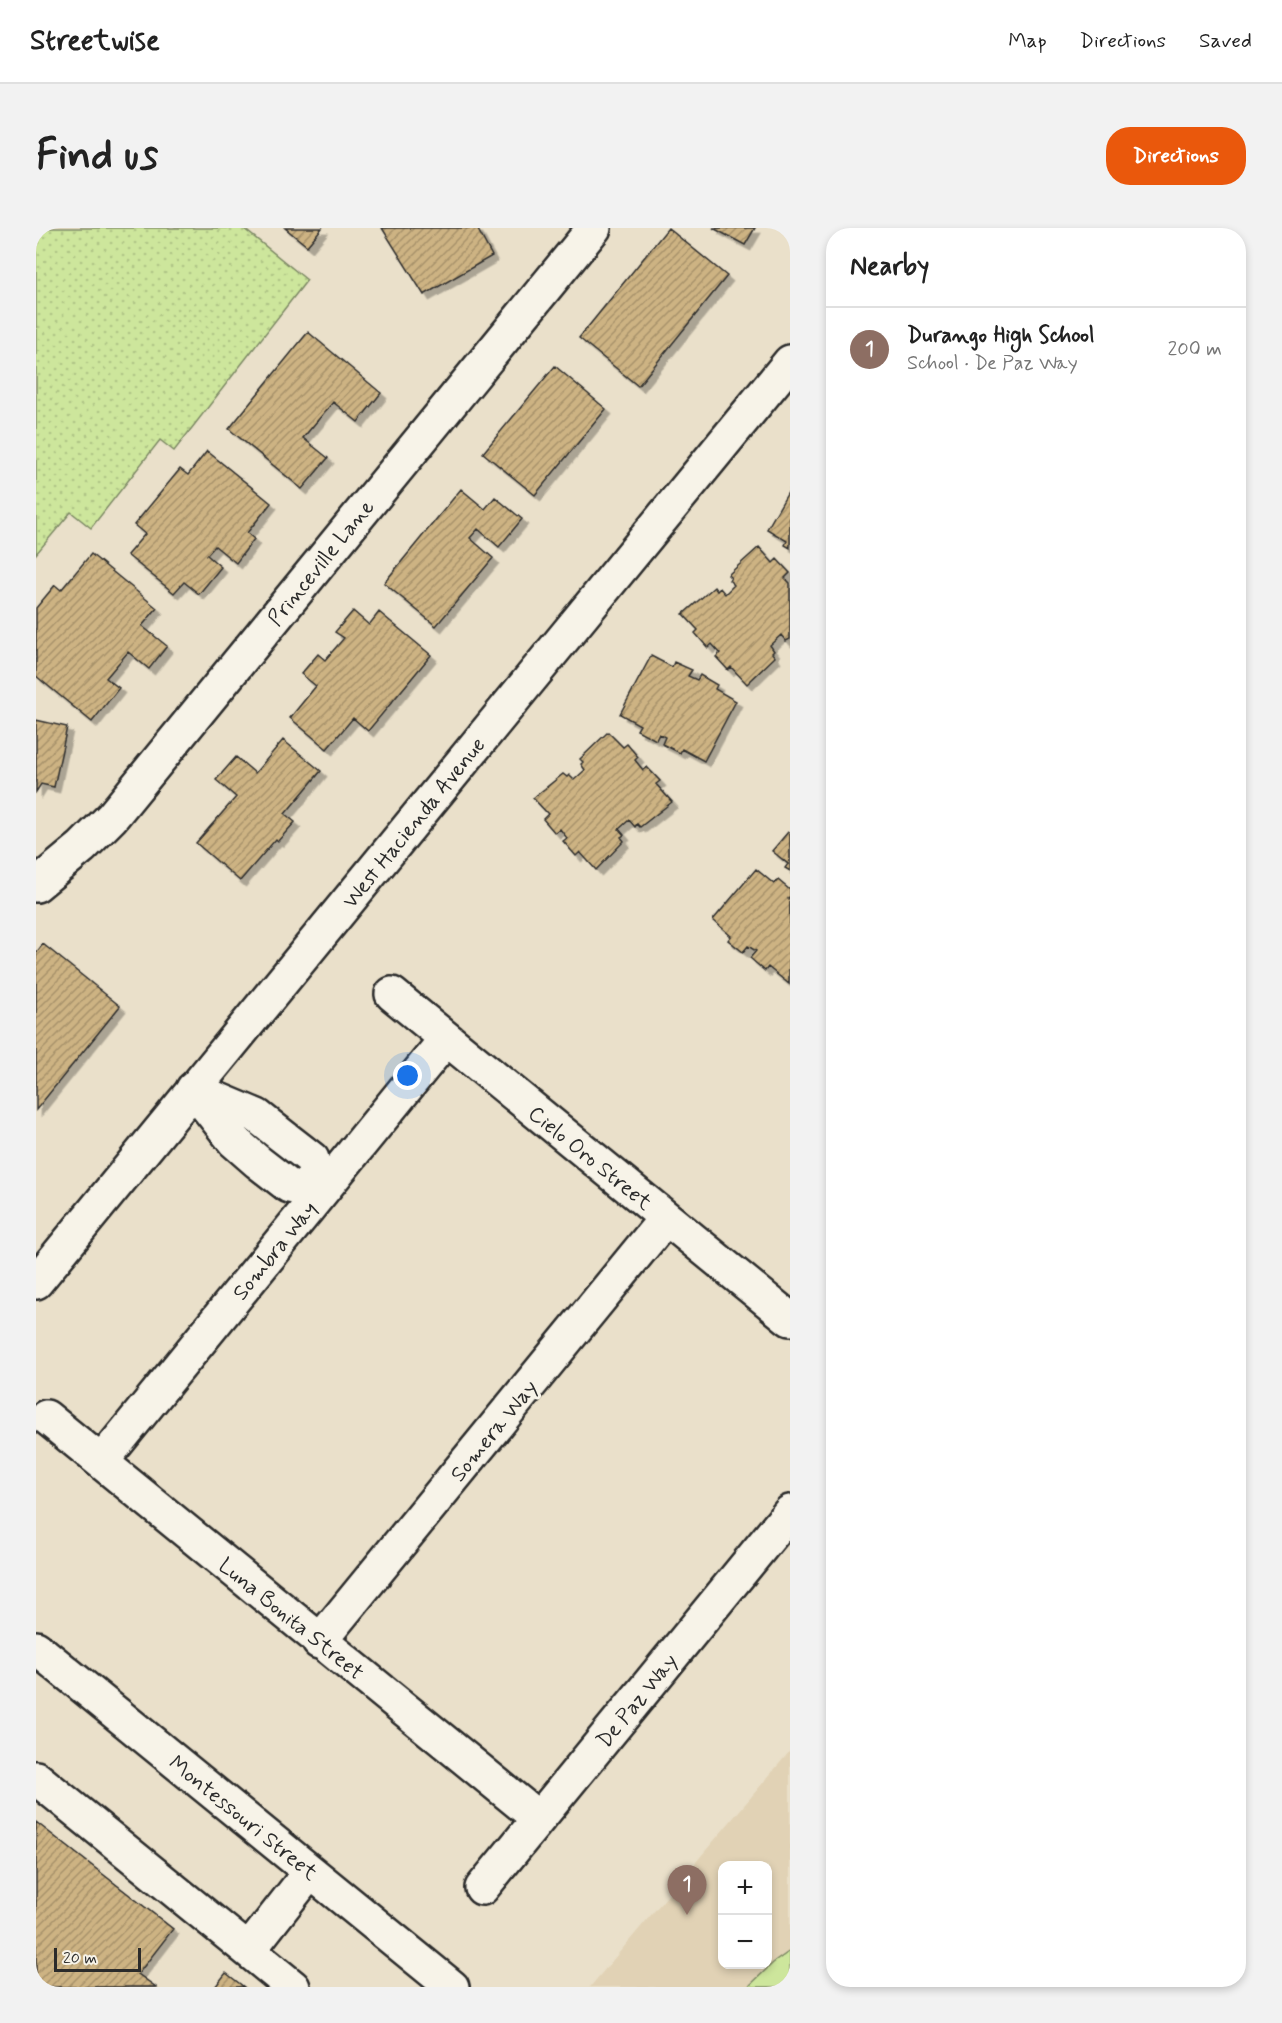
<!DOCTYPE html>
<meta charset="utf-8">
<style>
body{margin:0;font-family:Mynerve,sans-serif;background:#f2f2f2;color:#222}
.controls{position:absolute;right:18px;bottom:18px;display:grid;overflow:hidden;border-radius:12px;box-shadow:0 3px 9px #0003}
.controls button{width:54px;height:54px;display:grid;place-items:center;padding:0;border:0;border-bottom:2px solid #e0e0e0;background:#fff;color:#222;font:30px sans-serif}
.scale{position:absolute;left:18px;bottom:15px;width:87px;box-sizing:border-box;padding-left:6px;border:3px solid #2b2b2b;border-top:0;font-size:16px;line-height:21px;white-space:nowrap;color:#2b2b2b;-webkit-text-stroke:4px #f7f3e8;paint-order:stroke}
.you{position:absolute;left:372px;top:848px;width:21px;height:21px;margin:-15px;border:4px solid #fff;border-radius:50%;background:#1a73e8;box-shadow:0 0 0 9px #1a73e833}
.badge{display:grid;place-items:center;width:39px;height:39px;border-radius:50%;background:#ea580c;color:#fff;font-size:20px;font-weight:700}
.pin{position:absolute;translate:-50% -50px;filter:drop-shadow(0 2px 3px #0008)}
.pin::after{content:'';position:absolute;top:32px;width:21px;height:18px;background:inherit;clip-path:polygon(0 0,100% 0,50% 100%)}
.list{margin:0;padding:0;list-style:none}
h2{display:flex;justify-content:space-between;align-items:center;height:78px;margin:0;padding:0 24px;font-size:26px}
h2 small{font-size:20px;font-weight:400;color:#767676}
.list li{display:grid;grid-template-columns:39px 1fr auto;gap:18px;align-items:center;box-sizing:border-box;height:84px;padding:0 24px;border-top:2px solid #e0e0e0}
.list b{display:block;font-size:22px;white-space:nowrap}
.list p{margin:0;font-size:20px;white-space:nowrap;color:#767676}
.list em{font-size:20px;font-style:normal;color:#767676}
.map{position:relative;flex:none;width:754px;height:1759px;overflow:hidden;border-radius:24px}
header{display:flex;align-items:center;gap:36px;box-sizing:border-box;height:84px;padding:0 30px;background:#fff;border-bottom:2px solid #e0e0e0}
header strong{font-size:28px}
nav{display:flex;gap:33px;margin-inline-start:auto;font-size:21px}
.intro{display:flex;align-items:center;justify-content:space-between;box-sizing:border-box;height:144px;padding:0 36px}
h1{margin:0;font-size:42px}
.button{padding:15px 27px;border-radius:24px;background:#ea580c;color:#fff;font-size:21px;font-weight:700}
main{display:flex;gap:36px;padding:0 36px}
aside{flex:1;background:#fff;border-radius:24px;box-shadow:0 3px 9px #0003}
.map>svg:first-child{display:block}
</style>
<header>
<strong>Streetwise</strong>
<nav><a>Map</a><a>Directions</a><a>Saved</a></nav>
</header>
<div class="intro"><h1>Find us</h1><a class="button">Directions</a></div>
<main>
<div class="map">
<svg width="754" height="1759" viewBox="0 0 754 1759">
<defs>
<pattern id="grass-dots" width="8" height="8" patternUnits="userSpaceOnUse" patternTransform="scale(1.5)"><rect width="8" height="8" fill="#cde69c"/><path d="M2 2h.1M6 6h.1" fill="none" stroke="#b0c587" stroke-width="1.8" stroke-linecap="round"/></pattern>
<pattern id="building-hatch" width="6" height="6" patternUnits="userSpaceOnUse" patternTransform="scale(1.5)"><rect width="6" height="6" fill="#cdb383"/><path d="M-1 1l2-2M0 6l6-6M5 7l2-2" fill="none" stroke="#a7926b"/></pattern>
<filter id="shadow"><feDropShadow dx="5.5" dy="5.5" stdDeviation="0" flood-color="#0004"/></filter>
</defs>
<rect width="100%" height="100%" fill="#eae0ca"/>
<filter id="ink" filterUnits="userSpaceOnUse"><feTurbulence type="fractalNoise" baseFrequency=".0167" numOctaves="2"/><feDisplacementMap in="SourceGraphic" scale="12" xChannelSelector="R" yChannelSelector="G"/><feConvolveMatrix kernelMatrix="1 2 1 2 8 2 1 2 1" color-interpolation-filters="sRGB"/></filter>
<g filter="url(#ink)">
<path fill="#e1d2b5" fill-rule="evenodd" d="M 754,1523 L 754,1759 L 554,1759 ZM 686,1638 L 732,1638 L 732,1736 L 686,1736 Z"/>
<path fill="url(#grass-dots)" stroke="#7c8864" stroke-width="1.5" d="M 0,0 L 207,0 L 271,52 L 138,223 L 124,212 L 55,300 L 35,284 L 0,326 Z"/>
<path fill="#cde69c" stroke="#7c8864" stroke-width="1.5" d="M 754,1723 L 754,1759 L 712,1759 L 737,1735 Z"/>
<path fill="url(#building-hatch)" stroke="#2b2b2b" stroke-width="1.5" filter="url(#shadow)" d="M 249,0 L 286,0 L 271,18 Z
M 346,0 L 441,0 L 456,28 L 388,67 Z
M 632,0 L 691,48 L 602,158 L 543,110 Z
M 677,0 L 719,0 L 709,17 Z
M 272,104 L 345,165 L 322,194 L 297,174 L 267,210 L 292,230 L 266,261 L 193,201 Z
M 519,138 L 570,181 L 499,267 L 447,225 Z
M 171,223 L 235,275 L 211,305 L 218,311 L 200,335 L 179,318 L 171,327 L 185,339 L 163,366 L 148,354 L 138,365 L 91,327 L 109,306 L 98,297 L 144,241 L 152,247 Z
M 425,261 L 449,281 L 459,269 L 486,291 L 463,319 L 442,301 L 434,310 L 457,330 L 400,398 L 348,355 Z
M 754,261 L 754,320 L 749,317 L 751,313 L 731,301 Z
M 723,319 L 737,335 L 741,331 L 754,345 L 749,350 L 754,355 L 754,411 L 750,413 L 745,407 L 734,417 L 738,423 L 736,425 L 739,429 L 711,456 L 695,439 L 692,442 L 680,429 L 684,425 L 676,416 L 672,420 L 659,405 L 662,402 L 647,386 L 678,359 L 681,363 L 684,360 L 689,366 L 698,357 L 693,352 L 695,350 L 692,347 Z
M 55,326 L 121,380 L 106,398 L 131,418 L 113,441 L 92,424 L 70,450 L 83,460 L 56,494 L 0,448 L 0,380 L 19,357 L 25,362 Z
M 317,383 L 333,397 L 343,384 L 395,427 L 332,503 L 317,490 L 291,521 L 254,490 L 280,458 L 265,446 L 282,426 L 289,432 L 308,410 L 299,404 Z
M 615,428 L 636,439 L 638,434 L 656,442 L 652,448 L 661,452 L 664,447 L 681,457 L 679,461 L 700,473 L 668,533 L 646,521 L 644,525 L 626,516 L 629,509 L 623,506 L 620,512 L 601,502 L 604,497 L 584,486 Z
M 0,492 L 31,499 L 18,559 L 5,556 L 0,564 Z
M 572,504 L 587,519 L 591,516 L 602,529 L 599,532 L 607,542 L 611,539 L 624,553 L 620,556 L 636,574 L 604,599 L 601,596 L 599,599 L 593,592 L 583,601 L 588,607 L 585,609 L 588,613 L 560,642 L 544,624 L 540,628 L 527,613 L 531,610 L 524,601 L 519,605 L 507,591 L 512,586 L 497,570 L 527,546 L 531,549 L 533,547 L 538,552 L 549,542 L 545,536 L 547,534 L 544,531 Z
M 247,512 L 285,543 L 249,586 L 259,594 L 242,613 L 240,611 L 204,653 L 160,615 L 200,569 L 180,552 L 200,529 L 219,545 Z
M 752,604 L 754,604 L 754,643 L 749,640 L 752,636 L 736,623 Z
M 720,641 L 738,656 L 742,652 L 754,662 L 754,668 L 752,671 L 754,673 L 753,756 L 732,739 L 729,743 L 714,730 L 720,723 L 712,718 L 707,724 L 692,712 L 695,708 L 677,692 Z
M 7,716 L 84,778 L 0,882 L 0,725 Z
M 0,1594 L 137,1701 L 102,1746 L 120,1759 L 0,1759 Z
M 190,1745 L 208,1759 L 179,1759 Z"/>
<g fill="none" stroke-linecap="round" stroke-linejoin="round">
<g stroke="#2b2b2b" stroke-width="38">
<path id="minor" d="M 0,657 L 46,619 L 76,589 L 558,0
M 356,766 L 754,1091
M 157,861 L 221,888 L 245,907 L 276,931 L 285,964 L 253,958 L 222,934 L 198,913 Z
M 10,1189 L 502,1590
M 66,1233 L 410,811
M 283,1414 L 630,990
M 0,1420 L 416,1759
M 0,1550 L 257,1759
M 446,1660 L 754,1284
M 213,1722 L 274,1644"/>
</g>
<g stroke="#2b2b2b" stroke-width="38">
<path id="major" d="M 0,1054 L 754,134"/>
</g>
<use href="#minor" stroke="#f7f3e8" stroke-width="33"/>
<use href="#major" stroke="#f7f3e8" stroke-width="33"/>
</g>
</g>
<g text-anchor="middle" stroke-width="6" stroke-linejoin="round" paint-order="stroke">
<g font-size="22" fill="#2b2b2b" stroke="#f7f3e8">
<text transform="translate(284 334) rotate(-51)" y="8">Princeville Lane</text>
<text transform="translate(377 594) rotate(-51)" y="8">West Hacienda Avenue</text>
<text transform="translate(555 929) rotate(39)" y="8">Cielo Oro Street</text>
<text transform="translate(238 1022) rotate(-51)" y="8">Sombra Way</text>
<text transform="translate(457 1202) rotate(-51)" y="8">Somera Way</text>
<text transform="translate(256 1390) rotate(39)" y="8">Luna Bonita Street</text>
<text transform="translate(600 1472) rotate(-51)" y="8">De Paz Way</text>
<text transform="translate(208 1589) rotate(39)" y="8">Montessouri Street</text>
</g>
</g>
</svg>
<div class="controls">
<button>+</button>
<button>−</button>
</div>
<div class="scale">20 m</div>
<div class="you"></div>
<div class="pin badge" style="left:651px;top:1687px;background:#8d6e63">1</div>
</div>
<aside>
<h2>Nearby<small></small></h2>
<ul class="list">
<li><span class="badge" style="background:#8d6e63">1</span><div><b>Durango High School</b><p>School · De Paz Way</p></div><em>200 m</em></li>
</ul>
</aside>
</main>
